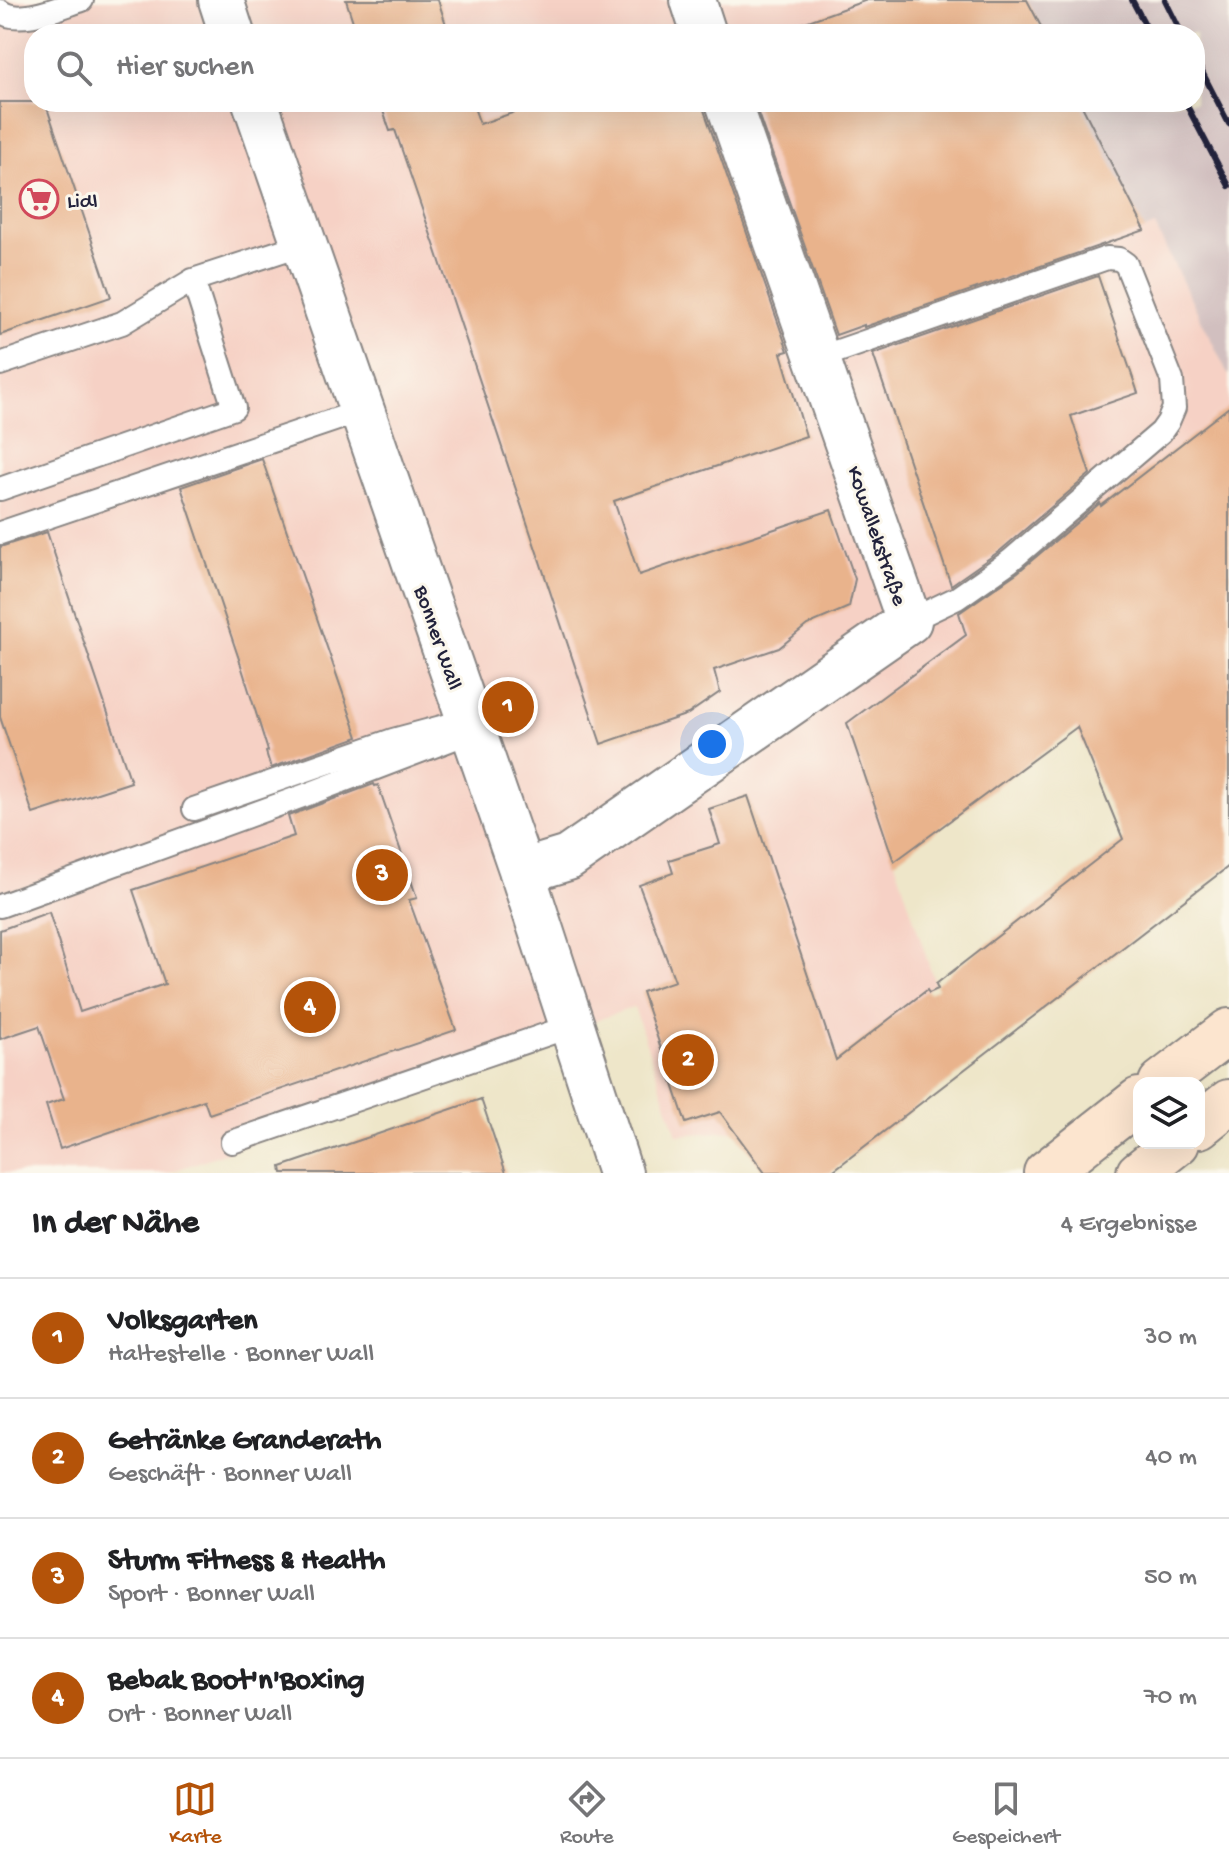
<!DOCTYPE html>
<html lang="de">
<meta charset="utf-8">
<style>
body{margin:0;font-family:"Gochi Hand",sans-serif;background:#f6f6f6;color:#202124}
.controls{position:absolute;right:24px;bottom:24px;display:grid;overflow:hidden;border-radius:16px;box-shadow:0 8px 32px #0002}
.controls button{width:72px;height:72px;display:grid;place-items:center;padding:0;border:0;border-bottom:2px solid #e0e0e0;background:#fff;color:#202124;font:40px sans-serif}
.you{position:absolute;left:712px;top:744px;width:28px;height:28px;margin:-20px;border:6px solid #fff;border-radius:50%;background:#1a73e8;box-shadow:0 0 0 12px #1a73e833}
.badge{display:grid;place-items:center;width:52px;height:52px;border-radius:50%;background:#b45309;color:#fff;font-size:26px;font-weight:700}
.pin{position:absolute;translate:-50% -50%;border:4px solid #fff;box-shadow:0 2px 8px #0006}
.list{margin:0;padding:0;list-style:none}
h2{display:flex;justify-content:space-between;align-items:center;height:104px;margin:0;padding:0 32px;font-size:34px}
h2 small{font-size:26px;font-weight:400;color:#757577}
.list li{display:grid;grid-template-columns:52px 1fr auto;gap:24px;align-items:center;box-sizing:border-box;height:120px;padding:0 32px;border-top:2px solid #e0e0e0}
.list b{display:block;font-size:30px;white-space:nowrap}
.list p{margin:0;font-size:26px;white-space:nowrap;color:#757577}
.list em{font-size:26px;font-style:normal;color:#757577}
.icon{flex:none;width:44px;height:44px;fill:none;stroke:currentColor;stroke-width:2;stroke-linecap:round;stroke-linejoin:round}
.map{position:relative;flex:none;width:1229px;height:1173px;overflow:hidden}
.search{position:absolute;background:#fff;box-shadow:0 8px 32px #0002;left:24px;right:24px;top:24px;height:88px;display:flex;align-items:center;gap:20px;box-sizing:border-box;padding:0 28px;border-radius:32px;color:#757577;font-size:30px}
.sheet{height:584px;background:#fff}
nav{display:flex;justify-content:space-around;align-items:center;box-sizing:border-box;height:112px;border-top:2px solid #e0e0e0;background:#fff;font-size:22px;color:#757577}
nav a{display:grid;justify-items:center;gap:4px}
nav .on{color:#b45309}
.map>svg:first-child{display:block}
</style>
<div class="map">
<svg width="1229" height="1173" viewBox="0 0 1229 1173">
<rect width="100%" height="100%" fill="#fbf7ec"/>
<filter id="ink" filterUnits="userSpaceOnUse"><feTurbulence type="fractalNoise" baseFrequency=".0125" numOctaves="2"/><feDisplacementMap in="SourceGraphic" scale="16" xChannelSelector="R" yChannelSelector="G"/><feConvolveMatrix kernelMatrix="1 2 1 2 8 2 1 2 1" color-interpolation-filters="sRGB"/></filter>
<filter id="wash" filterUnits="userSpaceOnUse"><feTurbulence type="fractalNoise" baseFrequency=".006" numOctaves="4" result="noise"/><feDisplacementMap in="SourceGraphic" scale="32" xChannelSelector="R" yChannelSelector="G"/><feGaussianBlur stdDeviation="1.8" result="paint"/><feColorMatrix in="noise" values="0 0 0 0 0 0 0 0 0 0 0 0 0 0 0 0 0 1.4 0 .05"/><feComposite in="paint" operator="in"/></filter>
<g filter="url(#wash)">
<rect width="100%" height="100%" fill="#eee6c9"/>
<path fill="#f6d1c5" d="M 0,0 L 1027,0 L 1045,34 L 34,34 L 34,102 L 1080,102 L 1145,230 L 1155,225 L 1229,376 L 1229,756 L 1123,839 L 1076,728 L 895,861 L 935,984 L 815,1077 L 810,1072 L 734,1131 L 677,1135 L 634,1007 L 168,1173 L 0,1173 Z"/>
<path fill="#d1bfbf" d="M 1027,0 L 1229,0 L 1229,376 L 1155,226 L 1145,230 L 1080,102 L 1195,102 L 1195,34 L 1045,34 Z"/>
<g id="blocks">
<path fill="#e9b38c" d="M 346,0 L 438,0 L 449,34 L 357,34 Z
M 867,0 L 1027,0 L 1045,34 L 772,34 Z
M 0,102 L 45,102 L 111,297 L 0,335 Z
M 380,102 L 472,102 L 480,124 L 545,102 L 704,102 L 704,110 L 788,351 L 781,353 L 806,436 L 614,501 L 639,575 L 831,510 L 855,579 L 849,607 L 807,625 L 779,648 L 714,670 L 720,692 L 688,714 L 601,744 L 436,250 L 395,130 L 390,131 Z
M 754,102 L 1080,102 L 1145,230 L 864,327 L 864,325 L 836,335 Z
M 1098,276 L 1138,393 L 1071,416 L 1090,474 L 1001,550 L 951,585 L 873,354 Z
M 1229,407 L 1229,866 L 830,1173 L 765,1173 L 720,1112 L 686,1123 L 642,992 L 675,981 L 639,885 L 673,873 L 669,860 L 720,844 L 709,809 L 748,796 L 836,1060 L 927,990 L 929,993 L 938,989 L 936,984 L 1123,839 L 1077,727 L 894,862 L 847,723 L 966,635 L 959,613 L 1018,572 L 1100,503 L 1101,506 Z
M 262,459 L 358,737 L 271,768 L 266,752 L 268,751 L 240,662 L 181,487 Z
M 47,532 L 131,782 L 33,814 L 0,717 L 0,547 Z
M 374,784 L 375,786 L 378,785 L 417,898 L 409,900 L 456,1030 L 209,1114 L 204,1100 L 60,1149 L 46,1105 L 64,1099 L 39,1026 L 0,1039 L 0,930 L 49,912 L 80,1012 L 165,984 L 133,890 L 294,836 L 288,816 Z
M 481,1099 L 506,1173 L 282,1173 L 281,1167 Z"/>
</g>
</g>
<g filter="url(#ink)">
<use href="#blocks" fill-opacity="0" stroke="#888482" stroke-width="2"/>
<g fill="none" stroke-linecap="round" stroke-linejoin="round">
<g stroke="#888482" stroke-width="26">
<path id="service" d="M 0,11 C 19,26 60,7 82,0
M 818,358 L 1107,258 L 1119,259 L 1126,264 L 1172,380 L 1174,408 L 1168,422 L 1161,432 L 1010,561 L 957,598 L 909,621
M 0,364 L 122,323 L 193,280 L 303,244
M 0,489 L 234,408 L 193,280
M 0,533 L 361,411
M 194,809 L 393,740 L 464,721
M 0,906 L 311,793 L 473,731
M 232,1142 L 571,1026"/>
</g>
<g stroke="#888482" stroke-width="48">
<path id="minor" d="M 693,0 L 704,34
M 522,872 L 568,858 L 909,621 L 728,102"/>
</g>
<g stroke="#888482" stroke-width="48">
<path id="tertiary" d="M 221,0 L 232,34
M 255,102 L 522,872 L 620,1173"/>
</g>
<g stroke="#888482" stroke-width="48">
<path id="secondary" d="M 1161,1083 L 1229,1031
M 1199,1126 L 1229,1102
M 1046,1173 L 1139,1100
M 1139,1173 L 1177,1143"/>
</g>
<use href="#service" stroke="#fff" stroke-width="22"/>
<use href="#minor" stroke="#fff" stroke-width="44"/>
<use href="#tertiary" stroke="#fff" stroke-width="44"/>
<use href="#secondary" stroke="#fce5cf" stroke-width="44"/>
<path stroke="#22223b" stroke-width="6" d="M 1132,0 L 1150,34
M 1165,0 L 1182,34
M 1195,58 L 1229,124
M 1185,102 L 1229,186"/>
</g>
</g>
<defs>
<g id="supermarket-ring" transform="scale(2)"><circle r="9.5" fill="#fbf7ec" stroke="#d1495b" stroke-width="1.5"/><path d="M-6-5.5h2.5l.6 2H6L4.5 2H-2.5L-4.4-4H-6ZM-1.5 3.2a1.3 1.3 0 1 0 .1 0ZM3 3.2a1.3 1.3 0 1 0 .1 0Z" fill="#d1495b"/></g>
</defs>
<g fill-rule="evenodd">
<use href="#supermarket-ring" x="39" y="199"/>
</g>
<g text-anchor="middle" stroke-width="6" stroke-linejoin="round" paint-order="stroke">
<g font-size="22" fill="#22223b" stroke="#fbf7ec" text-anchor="start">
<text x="67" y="207">Lidl</text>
</g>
<g font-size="22" fill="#22223b" stroke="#fbf7ec">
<text transform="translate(879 535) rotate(71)" y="8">Kowallekstraße</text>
<text transform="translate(440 637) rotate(71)" y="8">Bonner Wall</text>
</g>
</g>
</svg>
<div class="controls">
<button><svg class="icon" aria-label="layers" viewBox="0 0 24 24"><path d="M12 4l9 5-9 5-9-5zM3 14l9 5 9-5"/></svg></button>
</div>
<div class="you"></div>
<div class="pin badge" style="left:508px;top:707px">1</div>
<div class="pin badge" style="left:688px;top:1060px">2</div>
<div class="pin badge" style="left:382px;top:875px">3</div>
<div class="pin badge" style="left:310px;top:1007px">4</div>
<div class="search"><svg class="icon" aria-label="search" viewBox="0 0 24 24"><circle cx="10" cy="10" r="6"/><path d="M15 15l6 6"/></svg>Hier suchen</div>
</div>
<section class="sheet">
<h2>In der Nähe<small>4 Ergebnisse</small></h2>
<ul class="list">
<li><span class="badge">1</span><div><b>Volksgarten</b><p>Haltestelle · Bonner Wall</p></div><em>30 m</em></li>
<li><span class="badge">2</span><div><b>Getränke Granderath</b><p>Geschäft · Bonner Wall</p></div><em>40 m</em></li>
<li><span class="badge">3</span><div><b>Sturm Fitness &amp; Health</b><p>Sport · Bonner Wall</p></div><em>50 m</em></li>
<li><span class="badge">4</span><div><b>Bebak Boot'n'Boxing</b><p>Ort · Bonner Wall</p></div><em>70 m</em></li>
</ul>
</section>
<nav>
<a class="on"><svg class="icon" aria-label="map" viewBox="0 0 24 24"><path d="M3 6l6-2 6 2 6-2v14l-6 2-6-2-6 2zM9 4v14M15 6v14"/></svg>Karte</a>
<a><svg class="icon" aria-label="directions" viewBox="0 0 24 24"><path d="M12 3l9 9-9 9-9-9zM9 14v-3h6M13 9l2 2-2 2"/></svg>Route</a>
<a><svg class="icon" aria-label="saved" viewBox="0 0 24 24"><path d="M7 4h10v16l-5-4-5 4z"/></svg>Gespeichert</a>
</nav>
